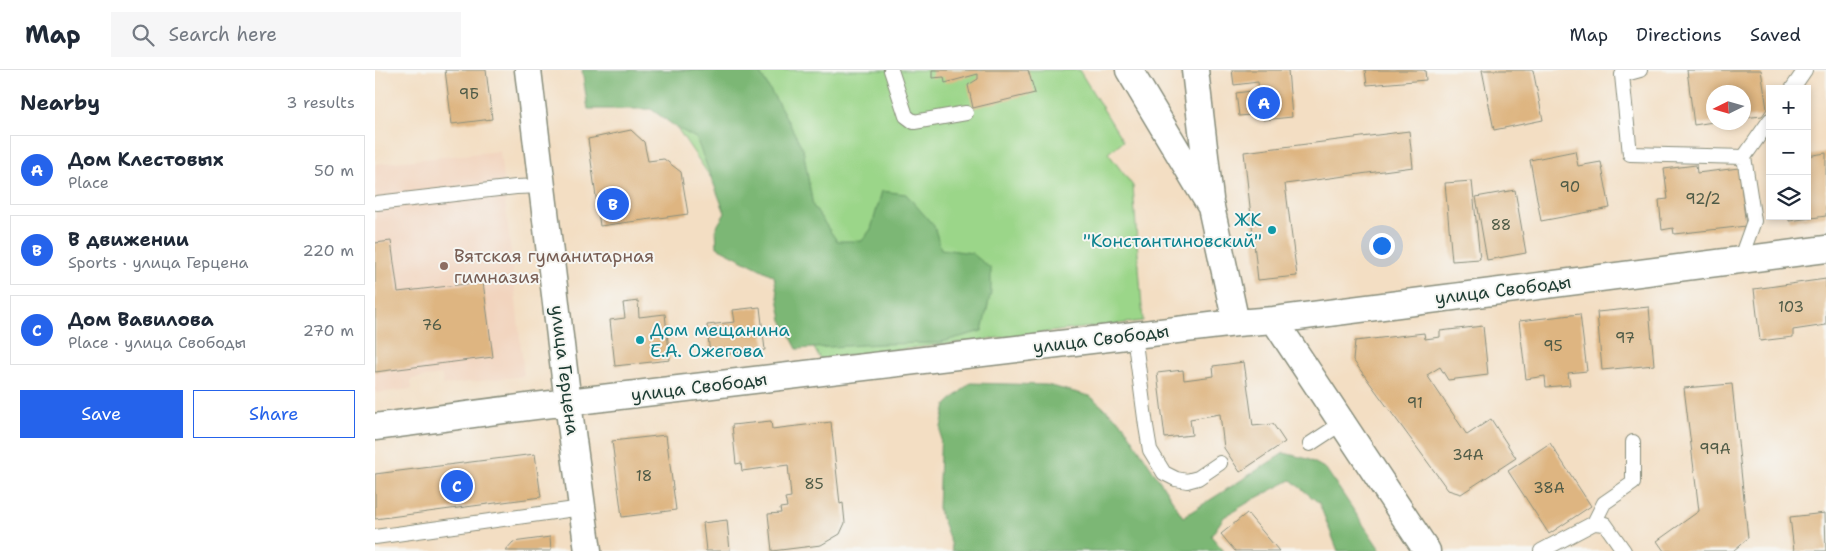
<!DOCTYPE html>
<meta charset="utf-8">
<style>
body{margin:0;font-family:"Shantell Sans",sans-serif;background:#f6f6f7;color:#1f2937}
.controls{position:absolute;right:15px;top:15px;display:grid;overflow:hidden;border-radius:0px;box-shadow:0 2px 8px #0003}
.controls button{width:45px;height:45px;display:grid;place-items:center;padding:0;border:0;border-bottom:1px solid #e0e1e3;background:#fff;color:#1f2937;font:25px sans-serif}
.compass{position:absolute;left:1331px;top:15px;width:45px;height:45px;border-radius:50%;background:#fff;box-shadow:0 2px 8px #0003;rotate:265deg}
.you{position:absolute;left:1006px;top:175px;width:18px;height:18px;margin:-12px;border:4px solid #fff;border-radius:50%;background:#1a73e8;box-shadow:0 0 0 8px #1a73e833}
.badge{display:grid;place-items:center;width:32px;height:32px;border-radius:50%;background:#2563eb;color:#fff;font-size:16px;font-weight:700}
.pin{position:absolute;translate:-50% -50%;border:2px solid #fff;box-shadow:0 1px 5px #0006}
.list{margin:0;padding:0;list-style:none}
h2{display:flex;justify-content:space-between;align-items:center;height:65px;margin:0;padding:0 20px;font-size:21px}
h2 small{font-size:16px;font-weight:400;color:#747a83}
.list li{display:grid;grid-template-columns:32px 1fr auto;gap:15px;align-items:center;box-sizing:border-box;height:70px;margin:0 10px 10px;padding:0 10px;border:1px solid #e0e1e3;border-radius:0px}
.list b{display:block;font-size:19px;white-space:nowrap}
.list p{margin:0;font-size:16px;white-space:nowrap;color:#747a83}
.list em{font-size:16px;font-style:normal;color:#747a83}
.actions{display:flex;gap:10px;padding:15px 20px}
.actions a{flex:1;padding:11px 0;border:1px solid #2563eb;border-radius:0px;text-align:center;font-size:18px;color:#2563eb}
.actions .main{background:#2563eb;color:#fff}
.icon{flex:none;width:28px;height:28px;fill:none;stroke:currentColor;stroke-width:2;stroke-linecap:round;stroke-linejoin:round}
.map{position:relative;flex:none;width:1451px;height:481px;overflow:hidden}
header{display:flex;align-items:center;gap:30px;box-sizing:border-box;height:70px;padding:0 25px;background:#fff;border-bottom:1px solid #e0e1e3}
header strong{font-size:24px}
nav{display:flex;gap:28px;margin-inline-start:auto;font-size:18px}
.search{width:350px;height:45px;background:#f6f6f7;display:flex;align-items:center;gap:12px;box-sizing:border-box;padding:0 18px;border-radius:0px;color:#747a83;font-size:19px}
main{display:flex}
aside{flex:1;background:#fff}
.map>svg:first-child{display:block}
</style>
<header>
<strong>Map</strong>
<div class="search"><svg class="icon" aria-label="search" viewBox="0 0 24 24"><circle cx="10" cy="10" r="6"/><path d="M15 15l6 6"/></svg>Search here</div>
<nav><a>Map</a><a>Directions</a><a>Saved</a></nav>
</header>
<main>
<aside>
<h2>Nearby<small>3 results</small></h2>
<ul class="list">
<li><span class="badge">A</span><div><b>Дом Клестовых</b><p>Place</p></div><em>50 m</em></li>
<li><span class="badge">B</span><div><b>В движении</b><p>Sports · улица Герцена</p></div><em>220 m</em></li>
<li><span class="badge">C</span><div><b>Дом Вавилова</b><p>Place · улица Свободы</p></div><em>270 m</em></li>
</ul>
<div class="actions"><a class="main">Save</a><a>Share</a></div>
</aside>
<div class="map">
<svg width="1451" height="481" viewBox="0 0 1451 481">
<rect width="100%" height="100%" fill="#f6f6f2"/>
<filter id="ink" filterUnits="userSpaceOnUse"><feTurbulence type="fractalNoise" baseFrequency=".02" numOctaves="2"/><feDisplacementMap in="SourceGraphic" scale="10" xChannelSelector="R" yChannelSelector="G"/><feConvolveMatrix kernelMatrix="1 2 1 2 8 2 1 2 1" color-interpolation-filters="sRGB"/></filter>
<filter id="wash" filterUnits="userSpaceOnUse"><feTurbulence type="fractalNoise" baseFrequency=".0096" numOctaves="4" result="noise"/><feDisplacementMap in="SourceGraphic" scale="20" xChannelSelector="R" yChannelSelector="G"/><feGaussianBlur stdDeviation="1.12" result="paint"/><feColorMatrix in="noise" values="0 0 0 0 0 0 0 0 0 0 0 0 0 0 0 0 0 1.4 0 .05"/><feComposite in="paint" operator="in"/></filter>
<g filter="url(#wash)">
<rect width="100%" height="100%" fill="#f3dec3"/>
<path fill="#f2d4be" d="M 125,81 L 149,306 L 68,315 L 67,305 L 36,309 L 37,319 L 0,323 L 0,94 Z"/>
<path fill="#9bd689" stroke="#5d8a5e" d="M 274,0 L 704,0 L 748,71 L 733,83 L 758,116 L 768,251 L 445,289 L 385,180 L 279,24 Z"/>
<path fill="#7cb775" stroke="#4e7a54" d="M 207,0 L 383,0 L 406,38 L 428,79 L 438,136 L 462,171 L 487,171 L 496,159 L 507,121 L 531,124 L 559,156 L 566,179 L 597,183 L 616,199 L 616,222 L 607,261 L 563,273 L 505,274 L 422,279 L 407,250 L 399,206 L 342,177 L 341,158 L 350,143 L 321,68 L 302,58 L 276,39 L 213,39 Z
M 595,313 L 672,315 L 715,326 L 748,354 L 808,447 L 909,383 L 933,389 L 951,399 L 1006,481 L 963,481 L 944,433 L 916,410 L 879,429 L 849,447 L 836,466 L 849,481 L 577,481 L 576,473 L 563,438 L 566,357 L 571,335 Z"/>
<g id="blocks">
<path fill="#deb581" d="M 70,0 L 111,0 L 117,49 L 77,54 Z
M 557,0 L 653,0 L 660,23 L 598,38 L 593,15 L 603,9 L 603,4 L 570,13 L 569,7 L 557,8 Z
M 857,0 L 913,0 L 917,47 L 888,50 L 887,44 L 864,46 L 861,23 L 884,20 L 883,12 L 859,15 Z
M 990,0 L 1050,0 L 1051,10 L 992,15 Z
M 1107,0 L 1158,0 L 1168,50 L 1119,60 Z
M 1312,0 L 1386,0 L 1392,39 L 1387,46 L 1368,48 L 1368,22 L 1338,22 L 1338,52 L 1319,55 Z
M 256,60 L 269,72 L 273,91 L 289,89 L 306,102 L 313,144 L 225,156 L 213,69 Z
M 1034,61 L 1038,97 L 910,114 L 922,206 L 883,210 L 869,82 Z
M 1200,81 L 1203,96 L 1226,92 L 1235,138 L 1166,151 L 1155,90 Z
M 1451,83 L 1451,146 L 1414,151 L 1414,146 L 1432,146 L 1432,86 Z
M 1321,95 L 1322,103 L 1364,98 L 1371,156 L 1299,164 L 1298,158 L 1287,160 L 1284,130 L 1293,129 L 1289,99 Z
M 1097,111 L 1105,189 L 1077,191 L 1070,113 Z
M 1140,120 L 1151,183 L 1112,190 L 1101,127 Z
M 16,171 L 23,222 L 108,212 L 118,287 L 0,302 L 0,173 Z
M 1451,209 L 1451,255 L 1418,260 L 1418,267 L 1385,271 L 1379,219 Z
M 263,231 L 264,247 L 290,244 L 295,290 L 240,296 L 235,250 L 250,248 L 248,233 Z
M 385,237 L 390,280 L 335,286 L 332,255 L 360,252 L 358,240 Z
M 1274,237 L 1279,295 L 1227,300 L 1222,242 Z
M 1205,244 L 1212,301 L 1193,303 L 1195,315 L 1171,317 L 1170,306 L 1151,309 L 1144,251 Z
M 1108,256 L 1113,305 L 1073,310 L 1065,297 L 1052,305 L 1092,365 L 1116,349 L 1141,388 L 1086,424 L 1073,420 L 978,290 L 980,271 L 1049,263 L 1050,269 L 1065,267 L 1065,261 Z
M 869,292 L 878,356 L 898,354 L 910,372 L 865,402 L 849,378 L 845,344 L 815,349 L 817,365 L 790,368 L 782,303 L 808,300 L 809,310 L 839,306 L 838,296 Z
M 1357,314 L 1373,468 L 1358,481 L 1289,481 L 1282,471 L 1324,441 L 1309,318 Z
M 396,351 L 397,359 L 456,352 L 465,434 L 468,433 L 470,453 L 465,464 L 446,475 L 397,481 L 393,444 L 406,443 L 405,438 L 412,437 L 410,428 L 416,427 L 413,395 L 367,401 L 366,393 L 361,394 L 357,355 Z
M 291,365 L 301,440 L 247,447 L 237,371 Z
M 1175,373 L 1216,436 L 1174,464 L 1133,401 Z
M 160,384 L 166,427 L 0,449 L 0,404 Z
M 872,443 L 904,481 L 860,481 L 846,464 Z
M 1450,443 L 1451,481 L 1419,481 L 1415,447 Z
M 352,450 L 355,481 L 331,481 L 328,453 Z
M 175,467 L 176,481 L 130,481 L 138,472 Z"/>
</g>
</g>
<g filter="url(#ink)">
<use href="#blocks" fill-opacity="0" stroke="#898e7c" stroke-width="1"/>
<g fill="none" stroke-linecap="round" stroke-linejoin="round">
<g stroke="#898e7c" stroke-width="16">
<path id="service" d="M 516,0 L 531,46 L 539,52 L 591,43
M 1265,0 L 1247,5 L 1255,84 L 1369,87 L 1379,151 L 1365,190
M 1417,19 L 1430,0
M 1369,87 L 1395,50
M 2,133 L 141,117 L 168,116
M 759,265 L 771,356 L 775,380 L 789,403 L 801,409 L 812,411 L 823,408 L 845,393
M 935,374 L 967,353
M 1219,453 L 1229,433 L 1258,413 L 1258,372
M 0,467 L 207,438
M 1166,481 L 1219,453 L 1230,454 L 1249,481"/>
</g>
<g stroke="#898e7c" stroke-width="29">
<path id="minor" d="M 153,0 L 193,333 L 213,481
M 754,0 L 836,137 L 861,253
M 820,0 L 835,129
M 899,250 L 1052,481
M 0,357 L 160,336 L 861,253 L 899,250 L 1451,179"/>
</g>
<use href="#service" stroke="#fff" stroke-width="14"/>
<use href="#minor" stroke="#fff" stroke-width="26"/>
</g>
</g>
<g fill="#0f9aa8" stroke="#f6f6f2" stroke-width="2">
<circle cx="897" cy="160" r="5"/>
<circle cx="265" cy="270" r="5"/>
</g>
<circle fill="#8d6e63" stroke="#f6f6f2" stroke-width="2" cx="69" cy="196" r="5"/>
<g text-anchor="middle" stroke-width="4" stroke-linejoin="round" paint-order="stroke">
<g font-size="15" fill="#4f5b47">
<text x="94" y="29">9Б</text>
<text x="1195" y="122">90</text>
<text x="1328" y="134">92/2</text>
<text x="1126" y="160">88</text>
<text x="1416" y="242">103</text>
<text x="57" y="260">76</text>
<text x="1250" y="273">97</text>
<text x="1178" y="281">95</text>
<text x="1040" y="338">91</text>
<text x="1340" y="384">99А</text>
<text x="1093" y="390">34А</text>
<text x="269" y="411">18</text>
<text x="439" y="419">85</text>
<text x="1174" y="423">38А</text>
</g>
<g font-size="18" fill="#0d838f" stroke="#f6f6f2" text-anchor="end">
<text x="887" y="156">ЖК<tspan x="887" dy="21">"Константиновский"</tspan></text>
<text x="275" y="266" text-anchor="start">Дом мещанина<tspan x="275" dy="21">Е.А. Ожегова</tspan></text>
</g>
<g font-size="18" fill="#785e54" stroke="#f6f6f2" text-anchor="start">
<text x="79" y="192">Вятская гуманитарная<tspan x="79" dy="21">гимназия</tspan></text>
</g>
<g font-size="18" fill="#1f3d34" stroke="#f6f6f2">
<text transform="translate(1128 220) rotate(-7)" y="6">улица Свободы</text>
<text transform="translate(726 269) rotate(-7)" y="6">улица Свободы</text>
<text transform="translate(190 300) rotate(83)" y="6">улица Герцена</text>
<text transform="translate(324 317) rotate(-7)" y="6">улица Свободы</text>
</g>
</g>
</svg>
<div class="controls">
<button>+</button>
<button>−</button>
<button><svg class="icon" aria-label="layers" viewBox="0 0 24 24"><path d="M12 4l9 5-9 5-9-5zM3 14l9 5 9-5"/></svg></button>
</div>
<svg class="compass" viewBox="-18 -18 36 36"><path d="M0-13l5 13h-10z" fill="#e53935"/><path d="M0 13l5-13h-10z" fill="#747a83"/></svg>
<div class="you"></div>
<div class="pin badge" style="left:889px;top:33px">A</div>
<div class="pin badge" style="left:238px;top:134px">B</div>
<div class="pin badge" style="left:82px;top:416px">C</div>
</div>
</main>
